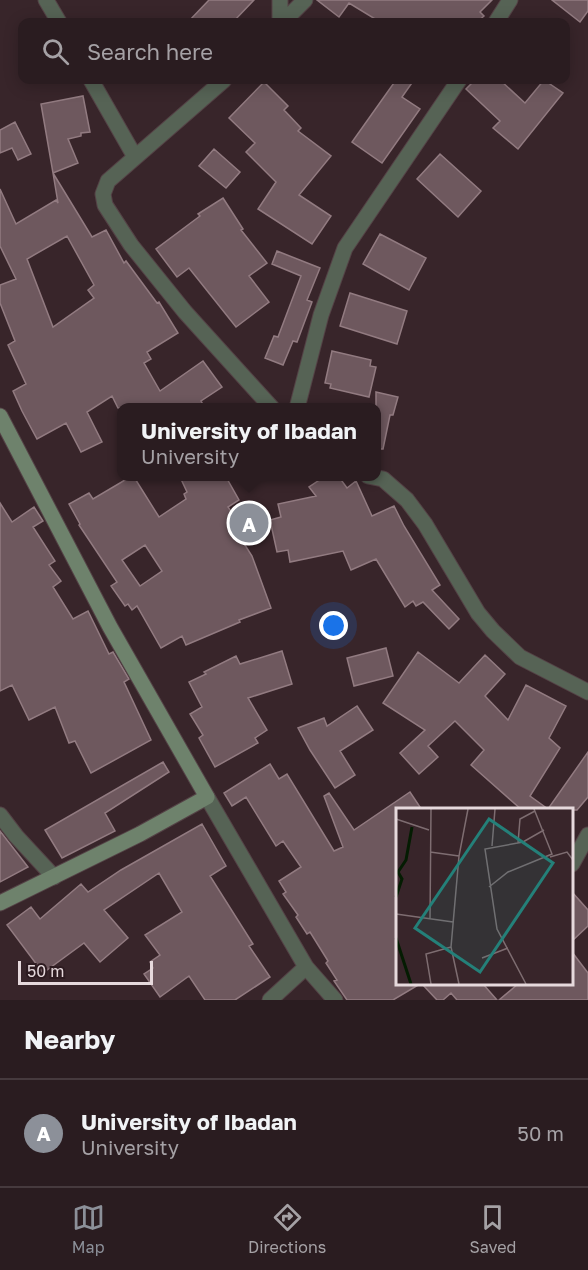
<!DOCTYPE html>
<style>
body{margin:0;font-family:"Golos Text",sans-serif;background:#36292d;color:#f1f3f6}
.scale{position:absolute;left:18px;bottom:15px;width:135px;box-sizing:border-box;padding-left:6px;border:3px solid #e6d9dc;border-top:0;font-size:16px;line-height:21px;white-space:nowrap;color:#e6d9dc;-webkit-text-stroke:4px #2d1b20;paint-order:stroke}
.you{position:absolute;left:334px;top:626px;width:21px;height:21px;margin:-15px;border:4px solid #fff;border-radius:50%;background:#1a73e8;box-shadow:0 0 0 9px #1a73e833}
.badge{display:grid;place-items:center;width:39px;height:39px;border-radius:50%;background:#8c9099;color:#fff;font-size:20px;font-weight:700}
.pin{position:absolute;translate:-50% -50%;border:3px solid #fff;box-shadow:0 2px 6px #0006}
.popup{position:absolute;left:117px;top:403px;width:264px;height:78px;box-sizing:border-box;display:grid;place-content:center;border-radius:12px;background:#2a1c20;filter:drop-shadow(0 2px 4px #0005);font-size:20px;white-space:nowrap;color:#a5a1a5}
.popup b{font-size:22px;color:#f1f3f6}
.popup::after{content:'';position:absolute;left:50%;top:100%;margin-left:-12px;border:12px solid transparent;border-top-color:#2a1c20}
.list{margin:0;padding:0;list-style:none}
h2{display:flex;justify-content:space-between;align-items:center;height:78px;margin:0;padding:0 24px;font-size:26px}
h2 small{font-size:20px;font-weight:400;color:#a5a1a5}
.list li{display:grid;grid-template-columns:39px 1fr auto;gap:18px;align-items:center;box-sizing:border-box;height:108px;padding:0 24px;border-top:2px solid #463a3e}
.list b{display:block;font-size:22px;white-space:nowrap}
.list p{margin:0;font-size:20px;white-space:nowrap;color:#a5a1a5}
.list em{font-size:20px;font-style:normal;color:#a5a1a5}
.icon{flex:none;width:33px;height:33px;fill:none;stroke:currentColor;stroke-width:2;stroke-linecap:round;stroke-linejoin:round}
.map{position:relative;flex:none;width:588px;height:1000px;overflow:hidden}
.search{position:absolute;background:#2a1c20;box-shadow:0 3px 15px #0003;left:18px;right:18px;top:18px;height:66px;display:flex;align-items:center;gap:15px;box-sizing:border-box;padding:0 21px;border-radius:12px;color:#a5a1a5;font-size:22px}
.sheet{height:186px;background:#2a1c20}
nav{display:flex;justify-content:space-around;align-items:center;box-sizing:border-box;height:84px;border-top:2px solid #463a3e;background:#2a1c20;font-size:16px;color:#a5a1a5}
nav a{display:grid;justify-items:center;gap:3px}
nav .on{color:#8c9099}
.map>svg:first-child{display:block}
</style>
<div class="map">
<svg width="588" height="1000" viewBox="0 0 588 1000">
<rect width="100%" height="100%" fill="#38252a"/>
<path fill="#6e585e" stroke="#927b81" stroke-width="1.5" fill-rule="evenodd" d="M 209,0 L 254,0 L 233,22 L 188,22 Z
M 317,0 L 492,0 L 480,12 L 484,16 L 477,22 L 380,22 L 349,3 L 339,17 Z
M 552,0 L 588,0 L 588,11 L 580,22 Z
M 396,80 L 414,80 L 402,97 L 420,109 L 382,163 L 352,142 Z
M 475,80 L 500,80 L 525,103 L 544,80 L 563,93 L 518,149 L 493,128 L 500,121 L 466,89 Z
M 264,82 L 288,106 L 284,110 L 301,128 L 298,131 L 331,156 L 299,195 L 331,216 L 312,244 L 258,209 L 276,182 L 246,152 L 255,143 L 229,118 Z
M 83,96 L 90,132 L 81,133 L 81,136 L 68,139 L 78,163 L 53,173 L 41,104 Z
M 15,122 L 31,154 L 18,160 L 12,148 L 0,153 L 0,130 Z
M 214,149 L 240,172 L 226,188 L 199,166 Z
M 440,154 L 481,191 L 458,217 L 417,179 Z
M 53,173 L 92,237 L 106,230 L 124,263 L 126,261 L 157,303 L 159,302 L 178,333 L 147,352 L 151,359 L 144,363 L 160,391 L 203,361 L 222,387 L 201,401 L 205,408 L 118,408 L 112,396 L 87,412 L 102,442 L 81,452 L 66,423 L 37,439 L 22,411 L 13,391 L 26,384 L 8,345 L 15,341 L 0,303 L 0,285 L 16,279 L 0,246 L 0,189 L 16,224 L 56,200 L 58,203 ZM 67,236 L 94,285 L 88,290 L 94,298 L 53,327 L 27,259 Z
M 223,198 L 243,229 L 241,230 L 267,263 L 249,276 L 269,302 L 236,327 L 189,268 L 177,277 L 156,249 L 200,216 L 198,214 Z
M 380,234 L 426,258 L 409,290 L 363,264 Z
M 277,251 L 320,268 L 307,300 L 312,302 L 297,342 L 293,341 L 283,365 L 265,358 L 274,336 L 278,337 L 301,276 L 272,264 Z
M 350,293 L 407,311 L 397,344 L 340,326 Z
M 332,351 L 371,360 L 370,366 L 376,367 L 369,397 L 330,388 L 331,384 L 325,383 Z
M 376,392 L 398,397 L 393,415 L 390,415 L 383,449 L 376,449 Z
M 130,477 L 134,477 L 159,517 L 186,499 L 184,494 L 187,492 L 180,477 L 226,477 L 239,500 L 228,507 L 244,530 L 238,534 L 252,556 L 271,608 L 239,620 L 240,622 L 186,645 L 182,636 L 161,648 L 137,606 L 132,610 L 128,604 L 125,606 L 111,586 L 117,582 L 79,525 L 80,524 L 69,504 L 89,493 L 93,499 ZM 145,545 L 162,571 L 140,586 L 122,560 Z
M 324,477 L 339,477 L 347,488 L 356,481 L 372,516 L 394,506 L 404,526 L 440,585 L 432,590 L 459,619 L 449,629 L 423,602 L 416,606 L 413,601 L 405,607 L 376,559 L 351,570 L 343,551 L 290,562 L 288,550 L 277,552 L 270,520 L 281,517 L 278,504 L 316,496 L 309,487 Z
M 0,503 L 12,522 L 34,507 L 43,521 L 33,527 L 55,561 L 49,565 L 61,581 L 53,587 L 73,619 L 88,611 L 109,654 L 113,652 L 129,679 L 124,682 L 151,740 L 91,773 L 75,741 L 69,743 L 55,707 L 29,720 L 12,685 L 0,691 Z
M 386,648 L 393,676 L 354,686 L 347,658 Z
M 282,651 L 292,684 L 248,698 L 267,730 L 255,738 L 258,743 L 215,767 L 199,738 L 203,735 L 190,714 L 202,707 L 189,682 L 206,674 L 204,672 L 236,656 L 240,664 Z
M 418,652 L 459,683 L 485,655 L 505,674 L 485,696 L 508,720 L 526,685 L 566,706 L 549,738 L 560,748 L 530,796 L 548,809 L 588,752 L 588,797 L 577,810 L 522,810 L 471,765 L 484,750 L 455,721 L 428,746 L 438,757 L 419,774 L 400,753 L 425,730 L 383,703 Z
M 357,706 L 373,730 L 340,751 L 355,775 L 335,788 L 310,750 L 298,728 L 324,718 L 327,726 Z
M 163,762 L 169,772 L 105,813 L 115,831 L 62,858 L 45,830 Z
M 270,764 L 279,779 L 287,774 L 334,851 L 343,847 L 324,796 L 329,793 L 354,830 L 410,792 L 422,810 L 398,810 L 398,984 L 420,984 L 393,1000 L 347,1000 L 334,981 L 337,980 L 326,963 L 328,961 L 310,932 L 307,934 L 296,917 L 298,915 L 283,894 L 286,892 L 279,881 L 301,867 L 283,841 L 276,846 L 246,797 L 232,806 L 224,793 Z
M 202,824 L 226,866 L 210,876 L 253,944 L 249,946 L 270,977 L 235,1000 L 205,1000 L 189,976 L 160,997 L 144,974 L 153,968 L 150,962 L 160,955 L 145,935 L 182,912 L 159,873 L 104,910 L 128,938 L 100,962 L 84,943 L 43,973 L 7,925 L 31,907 L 40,919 L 81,884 L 88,892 L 121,870 Z
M 0,831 L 28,867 L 0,882 Z
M 572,892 L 588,910 L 588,926 L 572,941 Z
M 572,952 L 588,973 L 588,1000 L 499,1000 L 518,984 L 572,984 Z
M 422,984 L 483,984 L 497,1000 L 457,1000 L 451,993 L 443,1000 L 437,1000 Z"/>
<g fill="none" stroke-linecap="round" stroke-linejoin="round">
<g stroke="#544246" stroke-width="17">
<path id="street" d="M 46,0 L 59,22
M 280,0 L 280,22
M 283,22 L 305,0
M 496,22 L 510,0
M 91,80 L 135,157
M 224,80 L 108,181 L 103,194 L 105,205 L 131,245 L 185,312 L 272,408
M 297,408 L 321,315 L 345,248 L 459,80
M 368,476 L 383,479 L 407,500 L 425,524 L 478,613 L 493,631 L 520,657 L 588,692
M 207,797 L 306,967 L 335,1000
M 0,815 L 16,836 L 54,877
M 572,864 L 588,835
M 270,1000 L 306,967"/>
</g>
<g stroke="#544246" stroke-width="17">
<path id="secondary" d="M 0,416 L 110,627 L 207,797 L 140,834 L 0,903"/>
</g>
<use href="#street" stroke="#566355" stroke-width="15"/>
<use href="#secondary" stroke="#6e826c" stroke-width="15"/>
</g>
<g transform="translate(396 808)">
<rect width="177" height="177" fill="#38252a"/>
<path fill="none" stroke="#041c02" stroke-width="3" d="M 0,89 L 6,71 L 2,64 L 10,52 L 16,19M 0,130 L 15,176"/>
<path fill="none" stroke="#7e6d71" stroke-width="1.5" d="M 0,11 L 33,22M 122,35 L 124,11 L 139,3M 96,38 L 99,1M 34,44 L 63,48M 154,49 L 171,44 L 177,52M 93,79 L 112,64 L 156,46 L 138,1M 0,106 L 57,114M 34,111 L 35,1M 86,150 L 112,140M 35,176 L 30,146 L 55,139M 63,176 L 55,139 L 63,48 L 72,1M 130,176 L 101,121 L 89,41 L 127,34 L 148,22"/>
<path fill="#248079" fill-opacity="0.15" stroke="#248079" stroke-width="3" d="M 93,11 L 157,55 L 84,164 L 19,120 Z"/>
<rect width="177" height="177" fill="none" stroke="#e6d9dc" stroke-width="3"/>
</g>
</svg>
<div class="scale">50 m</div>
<div class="you"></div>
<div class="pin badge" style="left:249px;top:523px">A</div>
<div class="popup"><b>University of Ibadan</b>University</div>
<div class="search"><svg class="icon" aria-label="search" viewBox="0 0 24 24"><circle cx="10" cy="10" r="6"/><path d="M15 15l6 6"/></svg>Search here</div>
</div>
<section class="sheet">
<h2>Nearby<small></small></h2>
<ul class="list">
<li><span class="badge">A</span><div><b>University of Ibadan</b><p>University</p></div><em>50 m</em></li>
</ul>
</section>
<nav>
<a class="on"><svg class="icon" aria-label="map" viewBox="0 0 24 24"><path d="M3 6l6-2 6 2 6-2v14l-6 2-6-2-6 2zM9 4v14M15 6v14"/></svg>Map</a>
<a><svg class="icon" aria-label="directions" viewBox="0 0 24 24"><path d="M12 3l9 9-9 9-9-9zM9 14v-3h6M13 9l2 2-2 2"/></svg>Directions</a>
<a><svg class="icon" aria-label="saved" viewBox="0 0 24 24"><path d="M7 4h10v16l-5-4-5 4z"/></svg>Saved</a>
</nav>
